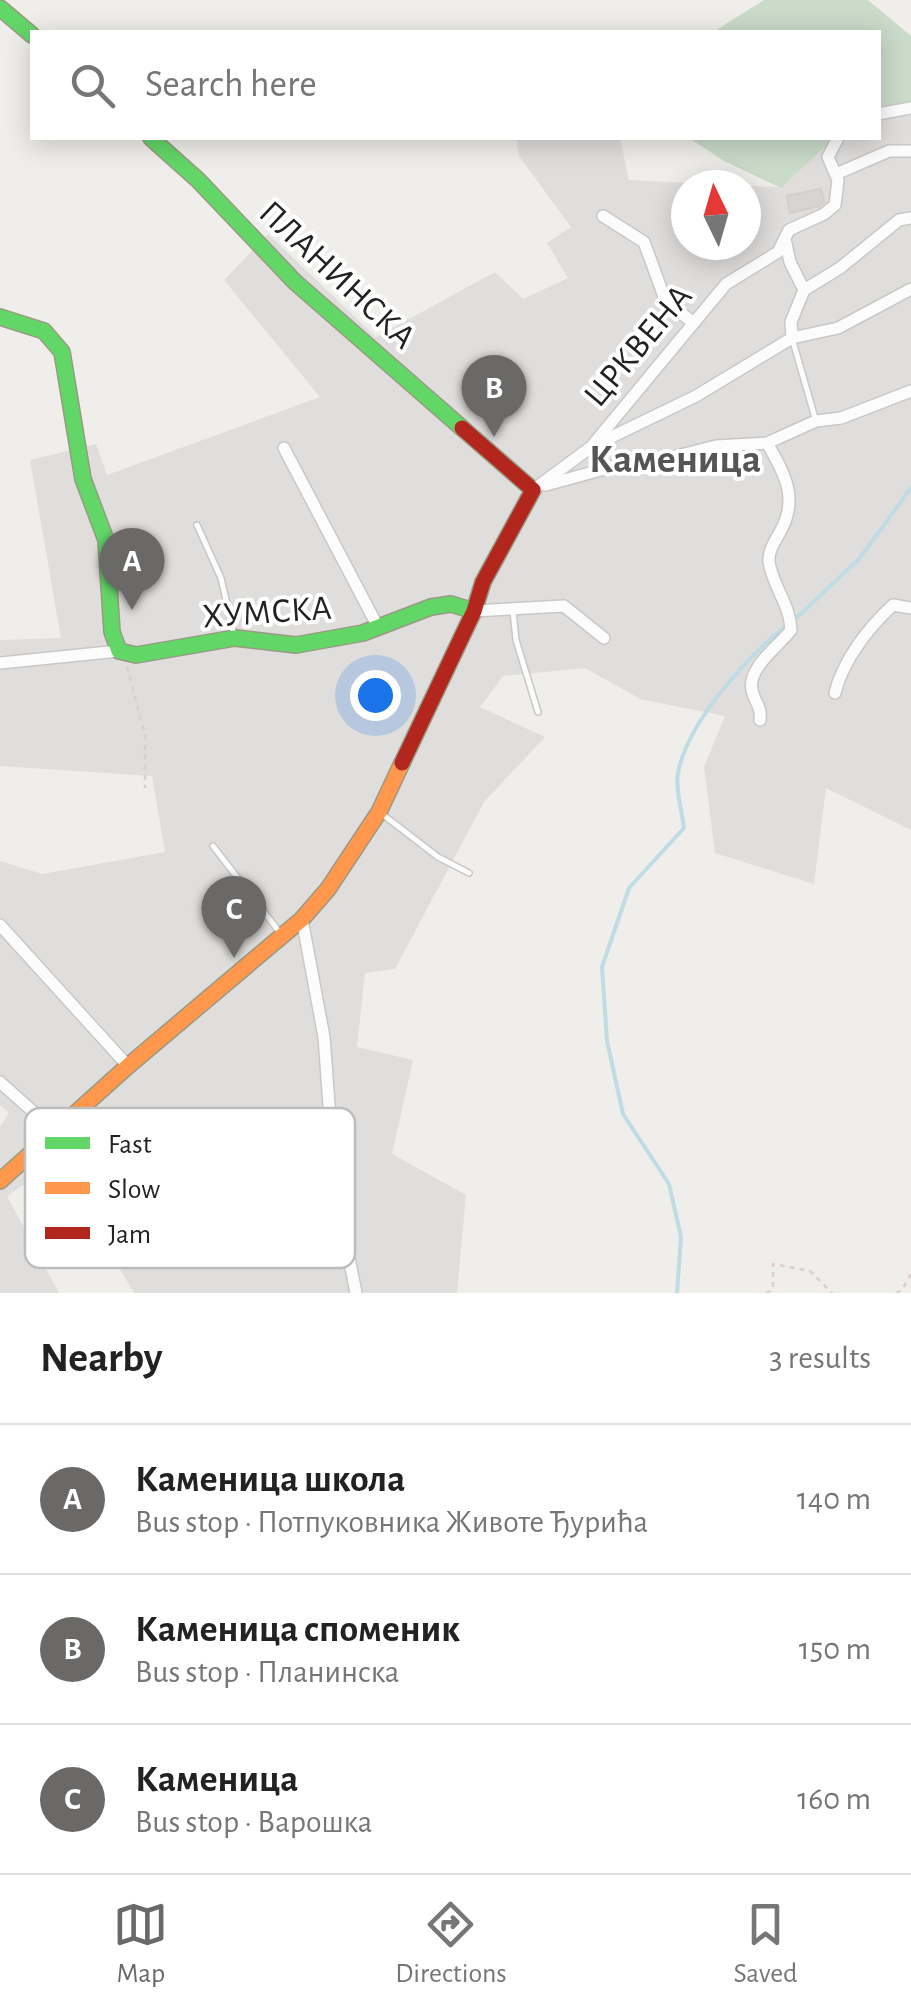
<!DOCTYPE html>
<meta charset="utf-8">
<style>
body{margin:0;font-family:"Alegreya Sans",sans-serif;background:#f2f2f2;color:#222}
.compass{position:absolute;left:671px;top:170px;width:90px;height:90px;border-radius:50%;background:#fff;box-shadow:0 5px 25px #0003;rotate:355deg}
.you{position:absolute;left:375px;top:695px;width:35px;height:35px;margin:-25px;border:8px solid #fff;border-radius:50%;background:#1a73e8;box-shadow:0 0 0 15px #1a73e833}
.badge{display:grid;place-items:center;width:65px;height:65px;border-radius:50%;background:#6a6968;color:#fff;font-size:32px;font-weight:700}
.pin{position:absolute;translate:-50% -82px;filter:drop-shadow(0 2px 5px #0008)}
.pin::after{content:'';position:absolute;top:52px;width:35px;height:30px;background:inherit;clip-path:polygon(0 0,100% 0,50% 100%)}
.list{margin:0;padding:0;list-style:none}
h2{display:flex;justify-content:space-between;align-items:center;height:130px;margin:0;padding:0 40px;font-size:42px}
h2 small{font-size:32px;font-weight:400;color:#767676}
.list li{display:grid;grid-template-columns:65px 1fr auto;gap:30px;align-items:center;box-sizing:border-box;height:150px;padding:0 40px;border-top:2px solid #e0e0e0}
.list b{display:block;font-size:38px;white-space:nowrap}
.list p{margin:0;font-size:32px;white-space:nowrap;color:#767676}
.list em{font-size:32px;font-style:normal;color:#767676}
.icon{flex:none;width:55px;height:55px;fill:none;stroke:currentColor;stroke-width:2;stroke-linecap:round;stroke-linejoin:round}
.map{position:relative;flex:none;width:911px;height:1293px;overflow:hidden}
.search{position:absolute;background:#fff;box-shadow:0 5px 25px #0003;left:30px;right:30px;top:30px;height:110px;display:flex;align-items:center;gap:25px;box-sizing:border-box;padding:0 35px;border-radius:0px;color:#767676;font-size:38px}
.sheet{height:580px;background:#fff}
nav{display:flex;justify-content:space-around;align-items:center;box-sizing:border-box;height:140px;border-top:2px solid #e0e0e0;background:#fff;font-size:28px;color:#767676}
nav a{display:grid;justify-items:center;gap:5px}
nav .on{color:#6a6968}
.map>svg:first-child{display:block}
</style>
<div class="map">
<svg width="911" height="1293" viewBox="0 0 911 1293">
<rect width="100%" height="100%" fill="#f0eeeb"/>
<path fill="#dfdedc" d="M 911,107 L 911,830 L 826,788 L 814,884 L 715,853 L 704,767 L 725,716 L 640,699 L 585,668 L 503,676 L 480,707 L 545,737 L 484,802 L 395,969 L 365,973 L 357,1047 L 413,1060 L 392,1154 L 466,1195 L 457,1293 L 134,1293 L 56,1163 L 7,1196 L 59,1293 L 0,1293 L 0,1127 L 9,1113 L 0,1105 L 0,861 L 42,874 L 165,852 L 152,776 L 0,766 L 0,640 L 61,638 L 30,460 L 96,444 L 107,475 L 320,397 L 224,280 L 268,234 L 376,337 L 495,272 L 523,299 L 568,278 L 547,243 L 571,227 L 519,156 L 516,138 L 620,138 L 629,180 L 731,185 L 686,185 L 686,245 L 746,245 L 746,186 L 781,187 L 834,138 L 878,138 L 879,109 Z"/>
<path fill="#cadbca" d="M 764,0 L 868,0 L 911,36 L 911,107 L 879,109 L 878,32 L 713,32 Z
M 689,138 L 834,138 L 781,188 L 724,161 Z"/>
<g fill="none" stroke-linecap="round" stroke-linejoin="round">
<path stroke="#bfdbe3" stroke-width="4" d="M 794,620 L 859,559 L 911,488
M 677,1293 L 681,1237 L 669,1184 L 623,1114 L 607,1041 L 602,967 L 629,888 L 684,828 C 682,811 675,789 678,773 C 688,721 747,657 788,624"/>
</g>
<path fill="#d7d4d2" stroke="#d3d0cc" stroke-width="2.5" d="M 821,189 L 824,202 L 819,206 L 790,213 L 787,196 Z"/>
<g fill="none" stroke-linecap="round" stroke-linejoin="round">
<g stroke="#c9c8c7" stroke-width="8">
<path id="lane" d="M 792,338 L 815,418
M 197,525 L 221,578 L 234,635
M 513,611 L 516,640 L 538,712
M 382,814 L 438,857 L 469,873
M 213,846 L 281,934
M 215,1237 L 332,1187"/>
</g>
<g stroke="#c9c8c7" stroke-width="14">
<path id="street" d="M 878,114 L 911,108
M 836,174 L 889,151 L 911,151
M 603,216 L 644,242 L 666,302 L 694,323
M 785,239 L 790,262 L 804,290
M 792,338 L 791,322 L 804,290 L 840,268 L 899,220 L 911,218
M 595,445 L 696,396 L 792,338 L 838,328 L 911,289
M 284,448 L 378,627
M 546,485 L 619,465 L 649,463 L 716,446 L 767,443 L 816,421 L 841,418 L 911,391
M 533,490 L 591,447 L 726,284 L 778,252 L 789,230 L 824,214 L 835,205 L 838,180 L 828,157 L 838,138
M 474,611 L 564,606 L 604,638
M 0,663 L 119,651
M 835,693 C 843,660 869,627 893,605 L 911,608
M 760,720 C 762,706 754,702 752,690 C 747,668 779,646 791,630 C 790,604 773,587 769,562 C 768,551 775,541 780,532 C 799,499 785,474 767,443
M 302,919 L 324,1037 L 335,1186 L 356,1293
M 0,925 L 128,1066
M 0,1082 L 57,1133"/>
</g>
<g stroke="#999a82" stroke-width="18">
<path id="fast" d="M 0,8 L 32,35
M 151,138 L 198,180 L 295,282 L 462,428
M 0,317 L 44,331 L 62,352 L 83,479 L 106,540 L 112,632 L 119,651 L 136,655 L 235,638 L 296,645 L 363,633 L 431,607 L 451,604 L 474,611"/>
</g>
<g stroke="#999a82" stroke-width="18">
<path id="slow" d="M 0,1181 L 128,1066 L 302,919 L 328,889 L 379,812 L 402,763"/>
</g>
<g stroke="#999a82" stroke-width="18">
<path id="jam" d="M 402,763 L 474,611 L 483,582 L 533,490 L 462,428"/>
</g>
<path stroke="#dccecd" stroke-width="2.5" stroke-dasharray="5 5" stroke-linecap="butt" d="M 127,667 L 145,736 L 145,788
M 766,1293 L 773,1289 L 773,1264 L 810,1271 L 832,1293
M 896,1293 L 902,1290 L 911,1274"/>
<use href="#lane" stroke="#fdfcfc" stroke-width="5"/>
<use href="#street" stroke="#fdfcfc" stroke-width="11"/>
<use href="#fast" stroke="#63d668" stroke-width="15"/>
<use href="#slow" stroke="#ff974d" stroke-width="15"/>
<use href="#jam" stroke="#b3261e" stroke-width="15"/>
</g>
<g text-anchor="middle" stroke-width="8" stroke-linejoin="round" paint-order="stroke">
<g font-size="35" fill="#222" stroke="#fff">
<text transform="translate(338 274) rotate(43)" y="12">ПЛАНИНСКА</text>
<text transform="translate(637 345) rotate(-50)" y="12">ЦРКВЕНА</text>
<text transform="translate(267 611) rotate(-4)" y="12">ХУМСКА</text>
</g>
<g font-size="40" font-weight="bold" fill="#555" stroke="#fff">
<text x="675" y="472">Каменица</text>
</g>
</g>
<rect x="25" y="1108" width="330" height="160" rx="15" fill="#fff" stroke="#bdbdbd" stroke-width="2.5"/>
<rect x="45" y="1137" width="45" height="12" fill="#63d668"/>
<rect x="45" y="1182" width="45" height="12" fill="#ff974d"/>
<rect x="45" y="1227" width="45" height="12" fill="#b3261e"/>
<g font-size="28" fill="#222">
<text x="108" y="1153">Fast</text>
<text x="108" y="1198">Slow</text>
<text x="108" y="1243">Jam</text>
</g>
</svg>
<svg class="compass" viewBox="-18 -18 36 36"><path d="M0-13l5 13h-10z" fill="#e53935"/><path d="M0 13l5-13h-10z" fill="#767676"/></svg>
<div class="you"></div>
<div class="pin badge" style="left:132px;top:610px">A</div>
<div class="pin badge" style="left:494px;top:437px">B</div>
<div class="pin badge" style="left:234px;top:958px">C</div>
<div class="search"><svg class="icon" aria-label="search" viewBox="0 0 24 24"><circle cx="10" cy="10" r="6"/><path d="M15 15l6 6"/></svg>Search here</div>
</div>
<section class="sheet">
<h2>Nearby<small>3 results</small></h2>
<ul class="list">
<li><span class="badge">A</span><div><b>Каменица школа</b><p>Bus stop · Потпуковника Животе Ђурића</p></div><em>140 m</em></li>
<li><span class="badge">B</span><div><b>Каменица споменик</b><p>Bus stop · Планинска</p></div><em>150 m</em></li>
<li><span class="badge">C</span><div><b>Каменица</b><p>Bus stop · Варошка</p></div><em>160 m</em></li>
</ul>
</section>
<nav>
<a class="on"><svg class="icon" aria-label="map" viewBox="0 0 24 24"><path d="M3 6l6-2 6 2 6-2v14l-6 2-6-2-6 2zM9 4v14M15 6v14"/></svg>Map</a>
<a><svg class="icon" aria-label="directions" viewBox="0 0 24 24"><path d="M12 3l9 9-9 9-9-9zM9 14v-3h6M13 9l2 2-2 2"/></svg>Directions</a>
<a><svg class="icon" aria-label="saved" viewBox="0 0 24 24"><path d="M7 4h10v16l-5-4-5 4z"/></svg>Saved</a>
</nav>
